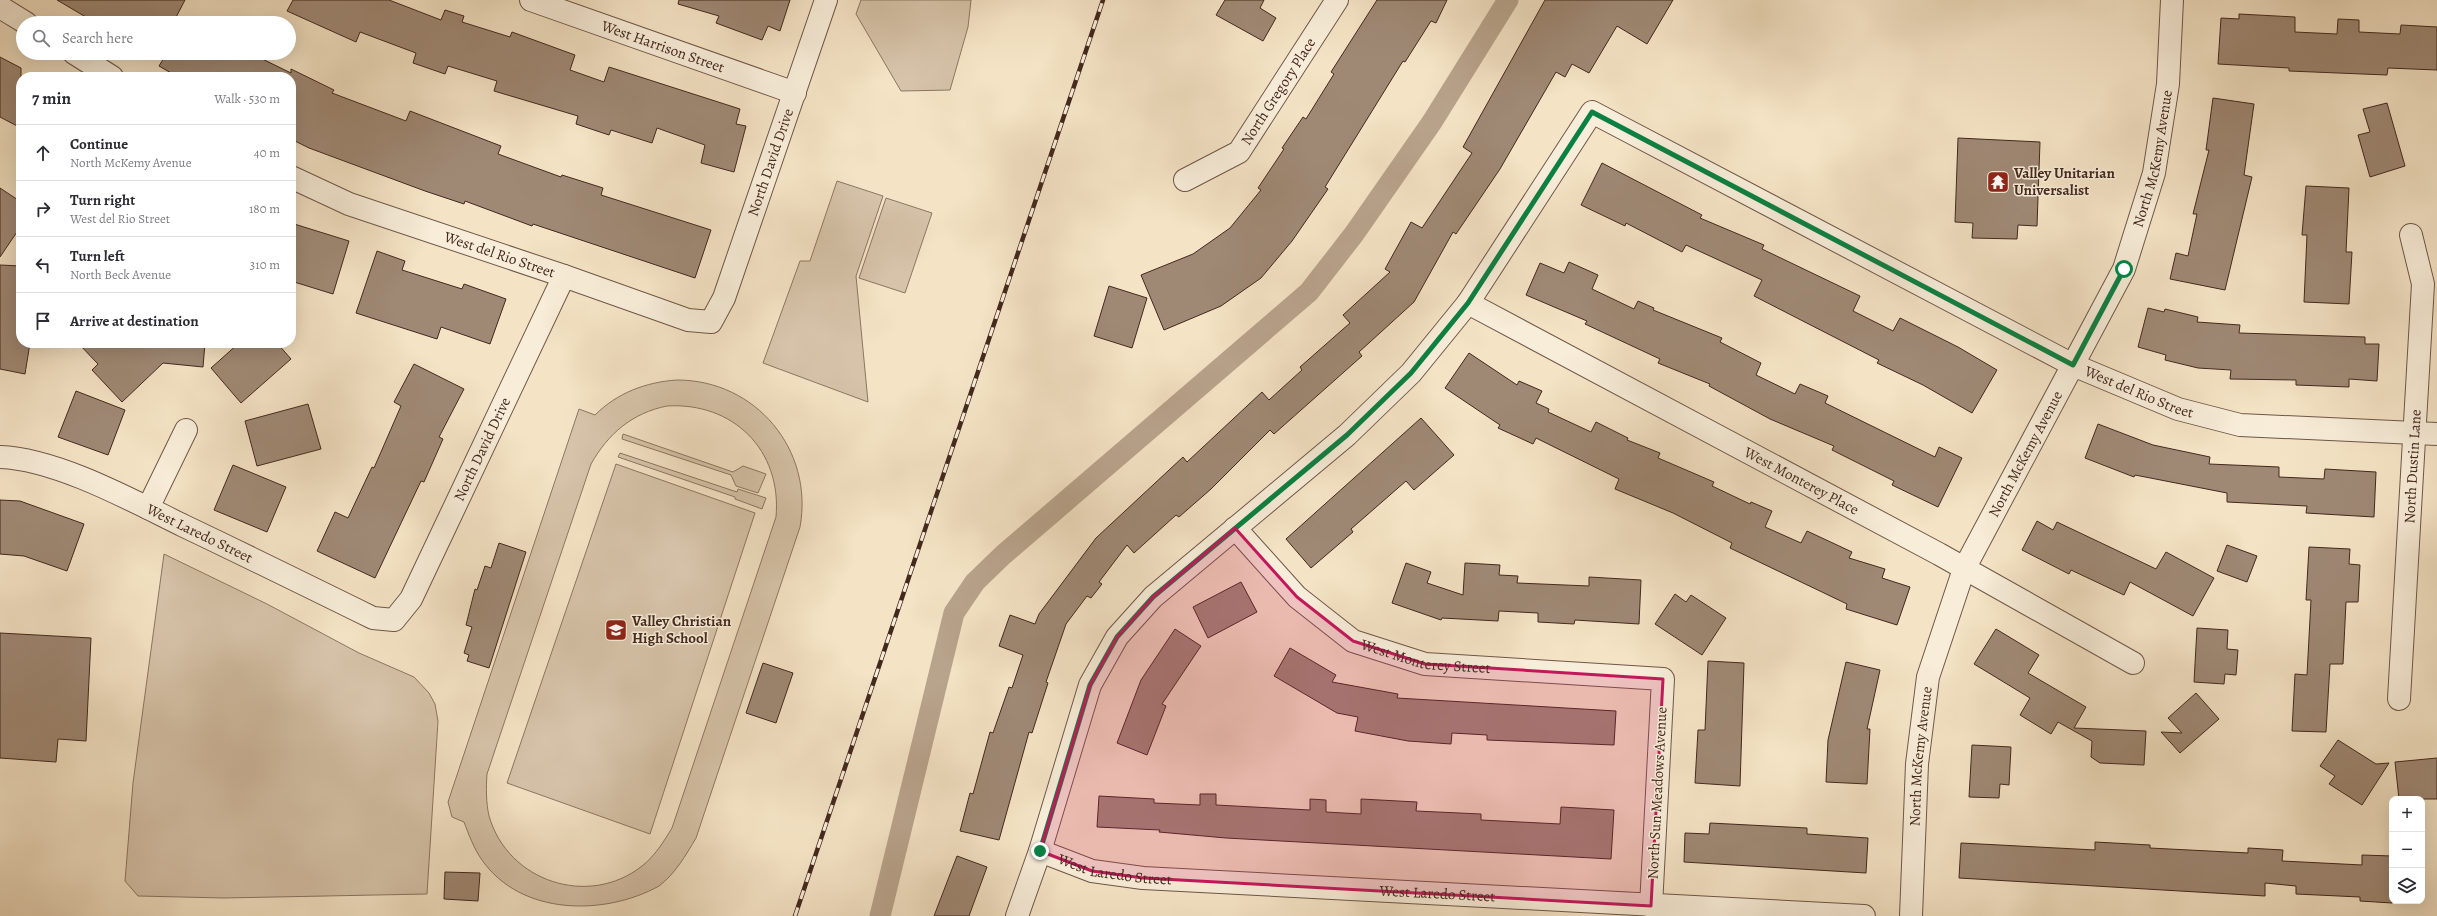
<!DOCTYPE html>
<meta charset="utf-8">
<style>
body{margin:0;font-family:Alegreya,serif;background:#f2f2f3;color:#2b2b33}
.controls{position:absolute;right:12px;bottom:12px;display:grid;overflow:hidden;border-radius:8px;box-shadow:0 4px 16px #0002}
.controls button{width:36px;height:36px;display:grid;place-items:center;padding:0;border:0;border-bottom:1px solid #e1e1e2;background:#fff;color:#2b2b33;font:20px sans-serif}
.stop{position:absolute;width:12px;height:12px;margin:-9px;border:3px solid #0b8043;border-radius:50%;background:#fff}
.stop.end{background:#0b8043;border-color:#fff;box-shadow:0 1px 4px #0008}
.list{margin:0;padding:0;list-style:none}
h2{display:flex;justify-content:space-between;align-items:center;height:52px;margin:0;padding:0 16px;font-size:17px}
h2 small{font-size:13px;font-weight:400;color:#7c7c81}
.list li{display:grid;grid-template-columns:26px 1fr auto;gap:12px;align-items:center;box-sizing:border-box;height:56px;padding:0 16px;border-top:1px solid #e1e1e2}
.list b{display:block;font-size:15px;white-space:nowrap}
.list p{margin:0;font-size:13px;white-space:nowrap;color:#7c7c81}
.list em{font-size:13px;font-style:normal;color:#7c7c81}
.icon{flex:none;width:22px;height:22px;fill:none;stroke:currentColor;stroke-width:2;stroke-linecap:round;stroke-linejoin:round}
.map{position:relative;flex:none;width:2437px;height:916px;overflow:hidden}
.search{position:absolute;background:#fff;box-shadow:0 4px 16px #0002;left:16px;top:16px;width:280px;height:44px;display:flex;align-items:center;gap:10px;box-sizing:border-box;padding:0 14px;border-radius:22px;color:#7c7c81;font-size:15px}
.panel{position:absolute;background:#fff;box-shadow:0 4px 16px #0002;left:16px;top:72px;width:280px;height:276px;border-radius:16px}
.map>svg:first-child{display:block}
</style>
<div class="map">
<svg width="2437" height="916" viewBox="0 0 2437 916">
<rect width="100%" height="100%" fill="#f4e3c5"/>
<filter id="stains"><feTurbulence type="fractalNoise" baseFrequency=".005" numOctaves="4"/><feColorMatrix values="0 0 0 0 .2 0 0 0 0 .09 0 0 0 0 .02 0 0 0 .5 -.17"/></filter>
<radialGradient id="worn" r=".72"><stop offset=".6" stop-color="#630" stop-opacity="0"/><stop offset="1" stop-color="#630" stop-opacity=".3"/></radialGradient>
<path fill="#d6c3a9" stroke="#8c7664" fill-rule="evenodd" d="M 861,0 L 971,0 L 968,27 L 950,90 L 901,91 L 856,14 Z
M 837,181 L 883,196 L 856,276 L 868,402 L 763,363 L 800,261 L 810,261 Z
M 886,198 L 932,213 L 905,293 L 859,278 Z
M 677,380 C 756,380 814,450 800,527 L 696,838 C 686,855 675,874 659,886 C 605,916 521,916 482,860 C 474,849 469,835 464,822 L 452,817 L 448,802 L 579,409 L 595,415 C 617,393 646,382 677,380 ZM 667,406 C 733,402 782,450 776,517 L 672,828 C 664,841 655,856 642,866 C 589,908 508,882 489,816 C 486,803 486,787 487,774 L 591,464 C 608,434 632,413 667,406 Z
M 623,434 L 733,472 L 743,466 L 766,474 L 758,493 L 736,486 L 731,475 L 622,439 Z
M 620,453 L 737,492 L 738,489 L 766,498 L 762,509 L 735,499 L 735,497 L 618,457 Z
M 616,464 L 755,513 L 650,834 L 507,783 Z
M 164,554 L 267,604 L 359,653 L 414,677 L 429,693 L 435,704 L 438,721 L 427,894 L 224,898 L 138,896 L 125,881 L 133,783 Z"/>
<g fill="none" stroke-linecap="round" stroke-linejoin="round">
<path stroke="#b8a38c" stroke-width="21" d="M 880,916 L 954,613 L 975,582 L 1003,555 L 1309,292 L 1354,234 L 1432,122 L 1508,0"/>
</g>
<path fill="#9f8975" stroke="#43281e" d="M 57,0 L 185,0 L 173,23 L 96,23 Z
M 293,0 L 389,0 L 441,20 L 445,10 L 464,16 L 462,22 L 510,37 L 512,32 L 575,55 L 570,70 L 604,82 L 609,67 L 740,109 L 736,124 L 746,126 L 734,172 L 701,163 L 705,145 L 657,128 L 652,143 L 611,130 L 609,135 L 576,124 L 578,116 L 494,91 L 497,81 L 448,66 L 445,74 L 413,63 L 416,53 L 360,32 L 356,42 L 287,11 Z
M 679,0 L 790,0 L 780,31 L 768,26 L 762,40 L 716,23 L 719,16 L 678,4 Z
M 1225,0 L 1264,0 L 1260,8 L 1276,18 L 1263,41 L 1216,15 Z
M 1377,0 L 1447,0 L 1436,23 L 1431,21 L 1405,62 L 1403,61 L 1325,187 L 1328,189 L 1292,241 L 1261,278 L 1221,306 L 1164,330 L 1141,275 L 1193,254 L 1230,228 L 1261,190 L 1258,188 L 1284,149 L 1282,148 L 1303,117 L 1306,119 L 1334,74 L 1331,72 Z
M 1545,0 L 1673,0 L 1647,44 L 1617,26 L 1589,73 L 1572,64 L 1565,77 L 1556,72 L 1500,169 L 1456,234 L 1453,232 L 1414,302 L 1359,352 L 1362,356 L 1274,434 L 1270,430 L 1211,489 L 1179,517 L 1176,515 L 1134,553 L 1127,545 L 1099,582 L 1102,584 L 1091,598 L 1087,596 L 1066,624 L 1046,682 L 1048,683 L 1032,733 L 1029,732 L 999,840 L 960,831 L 970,793 L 973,794 L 990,732 L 993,733 L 1009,687 L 1012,688 L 1023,655 L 999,646 L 1010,615 L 1035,624 L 1039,614 L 1096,538 L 1183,457 L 1187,462 L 1262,392 L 1269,400 L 1302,370 L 1300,367 L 1350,323 L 1343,315 L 1390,272 L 1385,269 L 1411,222 L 1422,228 L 1472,153 L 1463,147 Z
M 2239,14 L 2295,17 L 2295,32 L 2337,34 L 2338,19 L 2359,20 L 2359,32 L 2400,34 L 2401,25 L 2437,27 L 2437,70 L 2388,68 L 2387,75 L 2289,71 L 2289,68 L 2218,64 L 2221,18 L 2239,19 Z
M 167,53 L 250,53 L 291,73 L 291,69 L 334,90 L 332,93 L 406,121 L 410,111 L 501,146 L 498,154 L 561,177 L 562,175 L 603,188 L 601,195 L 711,230 L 695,278 L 533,224 L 532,226 L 465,201 L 464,204 L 425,191 L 309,148 L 291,139 L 291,77 L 178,77 L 159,66 Z
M 0,57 L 21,68 L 21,128 L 0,117 Z
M 2213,98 L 2254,104 L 2244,175 L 2252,177 L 2225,290 L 2170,279 L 2176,253 L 2188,256 L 2197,214 L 2193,214 L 2209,150 L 2206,150 Z
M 2387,103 L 2405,166 L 2370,177 L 2358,135 L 2370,132 L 2363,109 Z
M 1958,138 L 2040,142 L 2037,226 L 2018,225 L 2017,239 L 1972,238 L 1973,223 L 1955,222 Z
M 1602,163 L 1702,215 L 1700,218 L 1764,245 L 1762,249 L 1860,296 L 1853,311 L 1893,331 L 1900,318 L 1958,347 L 1997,370 L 1972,413 L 1923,385 L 1877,363 L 1879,360 L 1754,296 L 1762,280 L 1686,245 L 1682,252 L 1626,223 L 1625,226 L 1581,205 Z
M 2306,186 L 2349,188 L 2346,252 L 2352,252 L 2349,304 L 2304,302 L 2307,235 L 2302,235 Z
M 0,188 L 21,202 L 21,226 L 0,257 Z
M 291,223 L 349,241 L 333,294 L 291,281 Z
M 377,251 L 405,261 L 402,270 L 462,289 L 464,284 L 506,299 L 490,344 L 441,327 L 437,339 L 356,313 Z
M 1569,262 L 1598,275 L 1592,289 L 1634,309 L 1638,301 L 1654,308 L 1653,310 L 1722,338 L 1720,342 L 1761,363 L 1756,375 L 1795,394 L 1800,384 L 1828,396 L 1825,403 L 1935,457 L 1939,447 L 1962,458 L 1938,507 L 1892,485 L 1894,481 L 1832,450 L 1834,446 L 1770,419 L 1709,386 L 1710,384 L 1658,363 L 1660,359 L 1585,324 L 1587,321 L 1526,295 L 1540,263 L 1564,273 Z
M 0,265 L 21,266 L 21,343 L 30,343 L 25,374 L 0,369 Z
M 1109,286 L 1147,298 L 1132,348 L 1094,336 Z
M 2148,308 L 2164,312 L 2165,309 L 2198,317 L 2197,322 L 2240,325 L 2239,333 L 2365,337 L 2365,344 L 2379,344 L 2377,381 L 2349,379 L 2349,387 L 2296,385 L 2296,380 L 2230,379 L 2231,370 L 2198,368 L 2165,360 L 2166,355 L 2138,347 Z
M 78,343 L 205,343 L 203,367 L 163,363 L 122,402 L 92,370 L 98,364 Z
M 239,343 L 277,343 L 291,359 L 241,403 L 211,368 Z
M 1469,353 L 1517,385 L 1519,381 L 1542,391 L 1536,403 L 1549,409 L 1548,412 L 1591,432 L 1596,422 L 1628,438 L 1627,440 L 1660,453 L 1658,458 L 1714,482 L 1712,486 L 1750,504 L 1751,502 L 1772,511 L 1765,527 L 1801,543 L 1807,531 L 1852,552 L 1849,558 L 1885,569 L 1882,578 L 1910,587 L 1897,625 L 1846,609 L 1847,604 L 1730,548 L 1732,543 L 1673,513 L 1615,489 L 1619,479 L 1536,438 L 1533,444 L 1498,428 L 1500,425 L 1445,388 Z
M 414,364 L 464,389 L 439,437 L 443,439 L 424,482 L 421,481 L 375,578 L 317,551 L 335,512 L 348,518 L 372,467 L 374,468 L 401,406 L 394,402 Z
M 76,391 L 125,410 L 108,455 L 58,437 Z
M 308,404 L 321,449 L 257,466 L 245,421 Z
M 1421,418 L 1454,455 L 1414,490 L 1406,481 L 1351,529 L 1353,532 L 1311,568 L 1286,539 Z
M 2098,424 L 2153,445 L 2210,457 L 2209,464 L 2279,467 L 2279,477 L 2324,479 L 2325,469 L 2376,472 L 2374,517 L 2306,513 L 2307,506 L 2227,502 L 2227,493 L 2135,475 L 2134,477 L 2085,458 Z
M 233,465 L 286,487 L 267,532 L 214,510 Z
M 0,500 L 20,501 L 84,524 L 67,571 L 24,556 L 0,554 Z
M 2037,521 L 2053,530 L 2057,522 L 2156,569 L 2166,552 L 2214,578 L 2193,616 L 2130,582 L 2124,595 L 2071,570 L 2069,574 L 2022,550 Z
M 499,543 L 526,552 L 489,668 L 467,661 L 469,655 L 464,653 L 472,627 L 466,625 L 475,589 L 477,590 L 485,566 L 491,568 Z
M 2227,545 L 2257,556 L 2247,582 L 2217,571 Z
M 2309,547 L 2350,549 L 2349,564 L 2360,565 L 2358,602 L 2346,602 L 2343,664 L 2330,664 L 2326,732 L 2292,731 L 2295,674 L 2307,675 L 2311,600 L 2306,600 Z
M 1406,563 L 1431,572 L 1427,583 L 1463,595 L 1465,563 L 1500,565 L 1499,575 L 1518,576 L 1517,583 L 1589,586 L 1589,577 L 1641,580 L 1639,624 L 1575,620 L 1574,624 L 1538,622 L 1538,613 L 1499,611 L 1498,621 L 1442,618 L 1441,620 L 1392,603 Z
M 1241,582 L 1257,612 L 1208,638 L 1193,607 Z
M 1675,594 L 1686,602 L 1691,595 L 1726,618 L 1702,655 L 1655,624 Z
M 2197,628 L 2228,630 L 2227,649 L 2238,650 L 2236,675 L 2225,674 L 2224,684 L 2194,682 Z
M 1175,629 L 1201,646 L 1162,704 L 1166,706 L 1147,755 L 1117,743 L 1141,680 Z
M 1996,629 L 2039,655 L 2028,673 L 2086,707 L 2074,728 L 2146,731 L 2144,765 L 2100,763 L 2091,757 L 2092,741 L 2058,722 L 2051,734 L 2020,715 L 2030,698 L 1974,664 Z
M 0,633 L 91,638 L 86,741 L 58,739 L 56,762 L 0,758 Z
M 1290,648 L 1336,675 L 1332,682 L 1398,694 L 1397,698 L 1616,711 L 1614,745 L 1487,740 L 1487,735 L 1452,733 L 1451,744 L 1408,741 L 1355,731 L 1358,717 L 1337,713 L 1274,676 Z
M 1708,661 L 1744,663 L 1740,786 L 1695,783 L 1698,730 L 1705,730 Z
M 1846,662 L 1880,670 L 1867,729 L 1870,729 L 1867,784 L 1826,782 L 1828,740 Z
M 763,663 L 793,673 L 776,723 L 746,713 Z
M 2196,693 L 2219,719 L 2180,753 L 2161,732 L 2182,733 L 2168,718 Z
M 2338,740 L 2376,764 L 2389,763 L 2362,805 L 2329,784 L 2335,776 L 2320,766 Z
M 1972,745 L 2011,747 L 2009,785 L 2000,784 L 1999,798 L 1969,797 Z
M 2437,758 L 2437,799 L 2399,799 L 2395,762 Z
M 1200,794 L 1216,794 L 1216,805 L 1310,810 L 1310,799 L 1326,800 L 1326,812 L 1361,814 L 1361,799 L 1417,802 L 1416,811 L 1481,814 L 1481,820 L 1560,824 L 1561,807 L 1614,810 L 1611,859 L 1226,838 L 1159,832 L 1160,830 L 1097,827 L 1099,796 L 1154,799 L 1154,803 L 1200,805 Z
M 1710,823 L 1807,828 L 1807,834 L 1868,838 L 1866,873 L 1684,862 L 1685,833 L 1709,834 Z
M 2095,842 L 2150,845 L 2150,848 L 2248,853 L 2248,848 L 2283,850 L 2282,861 L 2362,865 L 2362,855 L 2392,856 L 2392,903 L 2360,901 L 2360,897 L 2296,894 L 2296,886 L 2265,883 L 2265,896 L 1959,878 L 1961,843 L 2095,850 Z
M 957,856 L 987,867 L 969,916 L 934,916 Z
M 445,872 L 480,873 L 478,901 L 444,899 Z"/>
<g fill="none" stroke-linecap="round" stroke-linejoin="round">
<g stroke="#6f5748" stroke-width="24">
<g id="minor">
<path id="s1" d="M 531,0 L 795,93"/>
<path d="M 0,7 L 26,23"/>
<path d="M 74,53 L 112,77"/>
<path id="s2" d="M 291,177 L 349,204 L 564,276 L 688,320 L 711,322 L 724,298 L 826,0"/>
<path id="s3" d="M 1185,180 L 1239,152 L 1337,0"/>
<path id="s4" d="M 1468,303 L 1939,554 L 2133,663"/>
<path id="s5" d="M 0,457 C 57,459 133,501 184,526 C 247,556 310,587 373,618 L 394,620 L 411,599 L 564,276"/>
<path d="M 148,508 L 186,430"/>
<path id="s6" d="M 1235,528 L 1297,597 L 1353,641 L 1425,664 L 1663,679 L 1651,906"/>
<path id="s7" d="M 2399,699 L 2423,284 L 2411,235"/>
<path id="s8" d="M 1040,851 L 1092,871 L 1143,878 L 1864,916"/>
<path id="s9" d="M 1017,916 L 1040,851 L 1090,685 L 1117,637 L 1153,597 L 1347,435 L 1411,373 L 1468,303 L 1592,112 L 2073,365 L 2178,409 L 2240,425 L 2437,434"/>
<path id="s10" d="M 1911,916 L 1917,764 L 1928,677 L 1964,569 L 2124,269 L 2154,173 L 2168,84 L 2172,0"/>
</g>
</g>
<use href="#minor" stroke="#f8edd9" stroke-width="22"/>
<g stroke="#43281e" stroke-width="4.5">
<path id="rail" d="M 795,916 L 1103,0"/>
</g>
<use href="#rail" stroke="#f8edd9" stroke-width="3" stroke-dasharray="9" stroke-linecap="butt"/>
</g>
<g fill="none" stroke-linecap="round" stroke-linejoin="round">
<path stroke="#0b8043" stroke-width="5" d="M 1040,851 L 1090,685 L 1117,637 L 1153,597 L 1347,435 L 1411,373 L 1468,303 L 1592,112 L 2073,365 L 2124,269"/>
</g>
<path fill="#c2185b" fill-opacity="0.2" stroke="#c2185b" stroke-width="3" stroke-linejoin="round" d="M 1235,528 L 1297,597 L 1353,641 L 1425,664 L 1663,679 L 1651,906 L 1143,878 L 1092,871 L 1040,851 L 1090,685 L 1117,637 L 1153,597 Z"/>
<defs>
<g id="temple-square" transform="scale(1.15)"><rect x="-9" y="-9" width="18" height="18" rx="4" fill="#8f2418" stroke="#f8edd9"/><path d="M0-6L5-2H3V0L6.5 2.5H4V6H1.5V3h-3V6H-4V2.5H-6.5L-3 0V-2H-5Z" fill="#fff"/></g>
<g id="school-square" transform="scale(1.15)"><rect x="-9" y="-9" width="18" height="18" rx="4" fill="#8f2418" stroke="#f8edd9"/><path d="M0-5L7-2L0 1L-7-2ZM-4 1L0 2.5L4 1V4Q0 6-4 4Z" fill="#fff"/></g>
</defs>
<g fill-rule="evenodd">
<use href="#temple-square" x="1998" y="182"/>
<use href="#school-square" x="616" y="630"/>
</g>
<g text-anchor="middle" stroke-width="3" stroke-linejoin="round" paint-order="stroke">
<g font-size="15" fill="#43281e" stroke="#f8edd9">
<text dy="5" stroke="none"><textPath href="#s1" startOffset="140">West Harrison Street</textPath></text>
<text dy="5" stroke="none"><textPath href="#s3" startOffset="133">North Gregory Place</textPath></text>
<text dy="5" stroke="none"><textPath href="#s10" startOffset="808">North McKemy Avenue</textPath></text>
<text dy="5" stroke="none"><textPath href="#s2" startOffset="616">North David Drive</textPath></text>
<text dy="5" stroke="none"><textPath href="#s2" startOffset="223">West del Rio Street</textPath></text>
<text dy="5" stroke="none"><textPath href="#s9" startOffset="1626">West del Rio Street</textPath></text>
<text dy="5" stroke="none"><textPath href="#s5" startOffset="622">North David Drive</textPath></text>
<text dy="5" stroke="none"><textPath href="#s10" startOffset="484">North McKemy Avenue</textPath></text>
<text dy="5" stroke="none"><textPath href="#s7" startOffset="233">North Dustin Lane</textPath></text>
<text dy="5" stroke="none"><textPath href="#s4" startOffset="378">West Monterey Place</textPath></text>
<text dy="5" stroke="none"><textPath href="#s5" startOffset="215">West Laredo Street</textPath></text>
<text dy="5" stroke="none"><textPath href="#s6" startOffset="239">West Monterey Street</textPath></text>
<text dy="5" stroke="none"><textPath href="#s10" startOffset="160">North McKemy Avenue</textPath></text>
<text transform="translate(1657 793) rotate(-87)" y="5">North Sun Meadows Avenue</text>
<text dy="5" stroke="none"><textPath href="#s8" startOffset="78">West Laredo Street</textPath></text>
<text dy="5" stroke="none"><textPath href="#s8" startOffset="402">West Laredo Street</textPath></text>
</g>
<g font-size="15" font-weight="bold" fill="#43281e" stroke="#f8edd9" text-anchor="start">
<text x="2014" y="178">Valley Unitarian<tspan x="2014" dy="17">Universalist</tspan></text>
<text x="632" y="626">Valley Christian<tspan x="632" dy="17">High School</tspan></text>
</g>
</g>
<rect width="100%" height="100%" filter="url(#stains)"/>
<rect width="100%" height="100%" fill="url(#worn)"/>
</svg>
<div class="controls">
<button>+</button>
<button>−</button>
<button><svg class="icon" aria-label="layers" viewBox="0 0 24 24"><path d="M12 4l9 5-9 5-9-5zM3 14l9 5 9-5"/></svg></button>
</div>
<div class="stop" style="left:2124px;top:269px"></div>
<div class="stop end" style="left:1040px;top:851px"></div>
<div class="search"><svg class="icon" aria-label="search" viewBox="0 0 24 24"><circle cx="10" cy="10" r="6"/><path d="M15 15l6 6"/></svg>Search here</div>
<section class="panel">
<h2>7 min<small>Walk · 530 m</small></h2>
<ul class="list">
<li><svg class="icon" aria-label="ahead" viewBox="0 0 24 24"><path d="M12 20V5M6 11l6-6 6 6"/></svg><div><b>Continue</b><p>North McKemy Avenue</p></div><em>40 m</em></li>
<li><svg class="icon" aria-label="right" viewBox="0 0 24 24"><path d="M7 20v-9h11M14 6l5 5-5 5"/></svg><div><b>Turn right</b><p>West del Rio Street</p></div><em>180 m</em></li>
<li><svg class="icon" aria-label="left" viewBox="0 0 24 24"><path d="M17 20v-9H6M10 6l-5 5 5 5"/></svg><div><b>Turn left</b><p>North Beck Avenue</p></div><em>310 m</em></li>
<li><svg class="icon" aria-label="arrive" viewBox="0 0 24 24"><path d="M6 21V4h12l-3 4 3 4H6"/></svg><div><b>Arrive at destination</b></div></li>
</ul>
</section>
</div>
